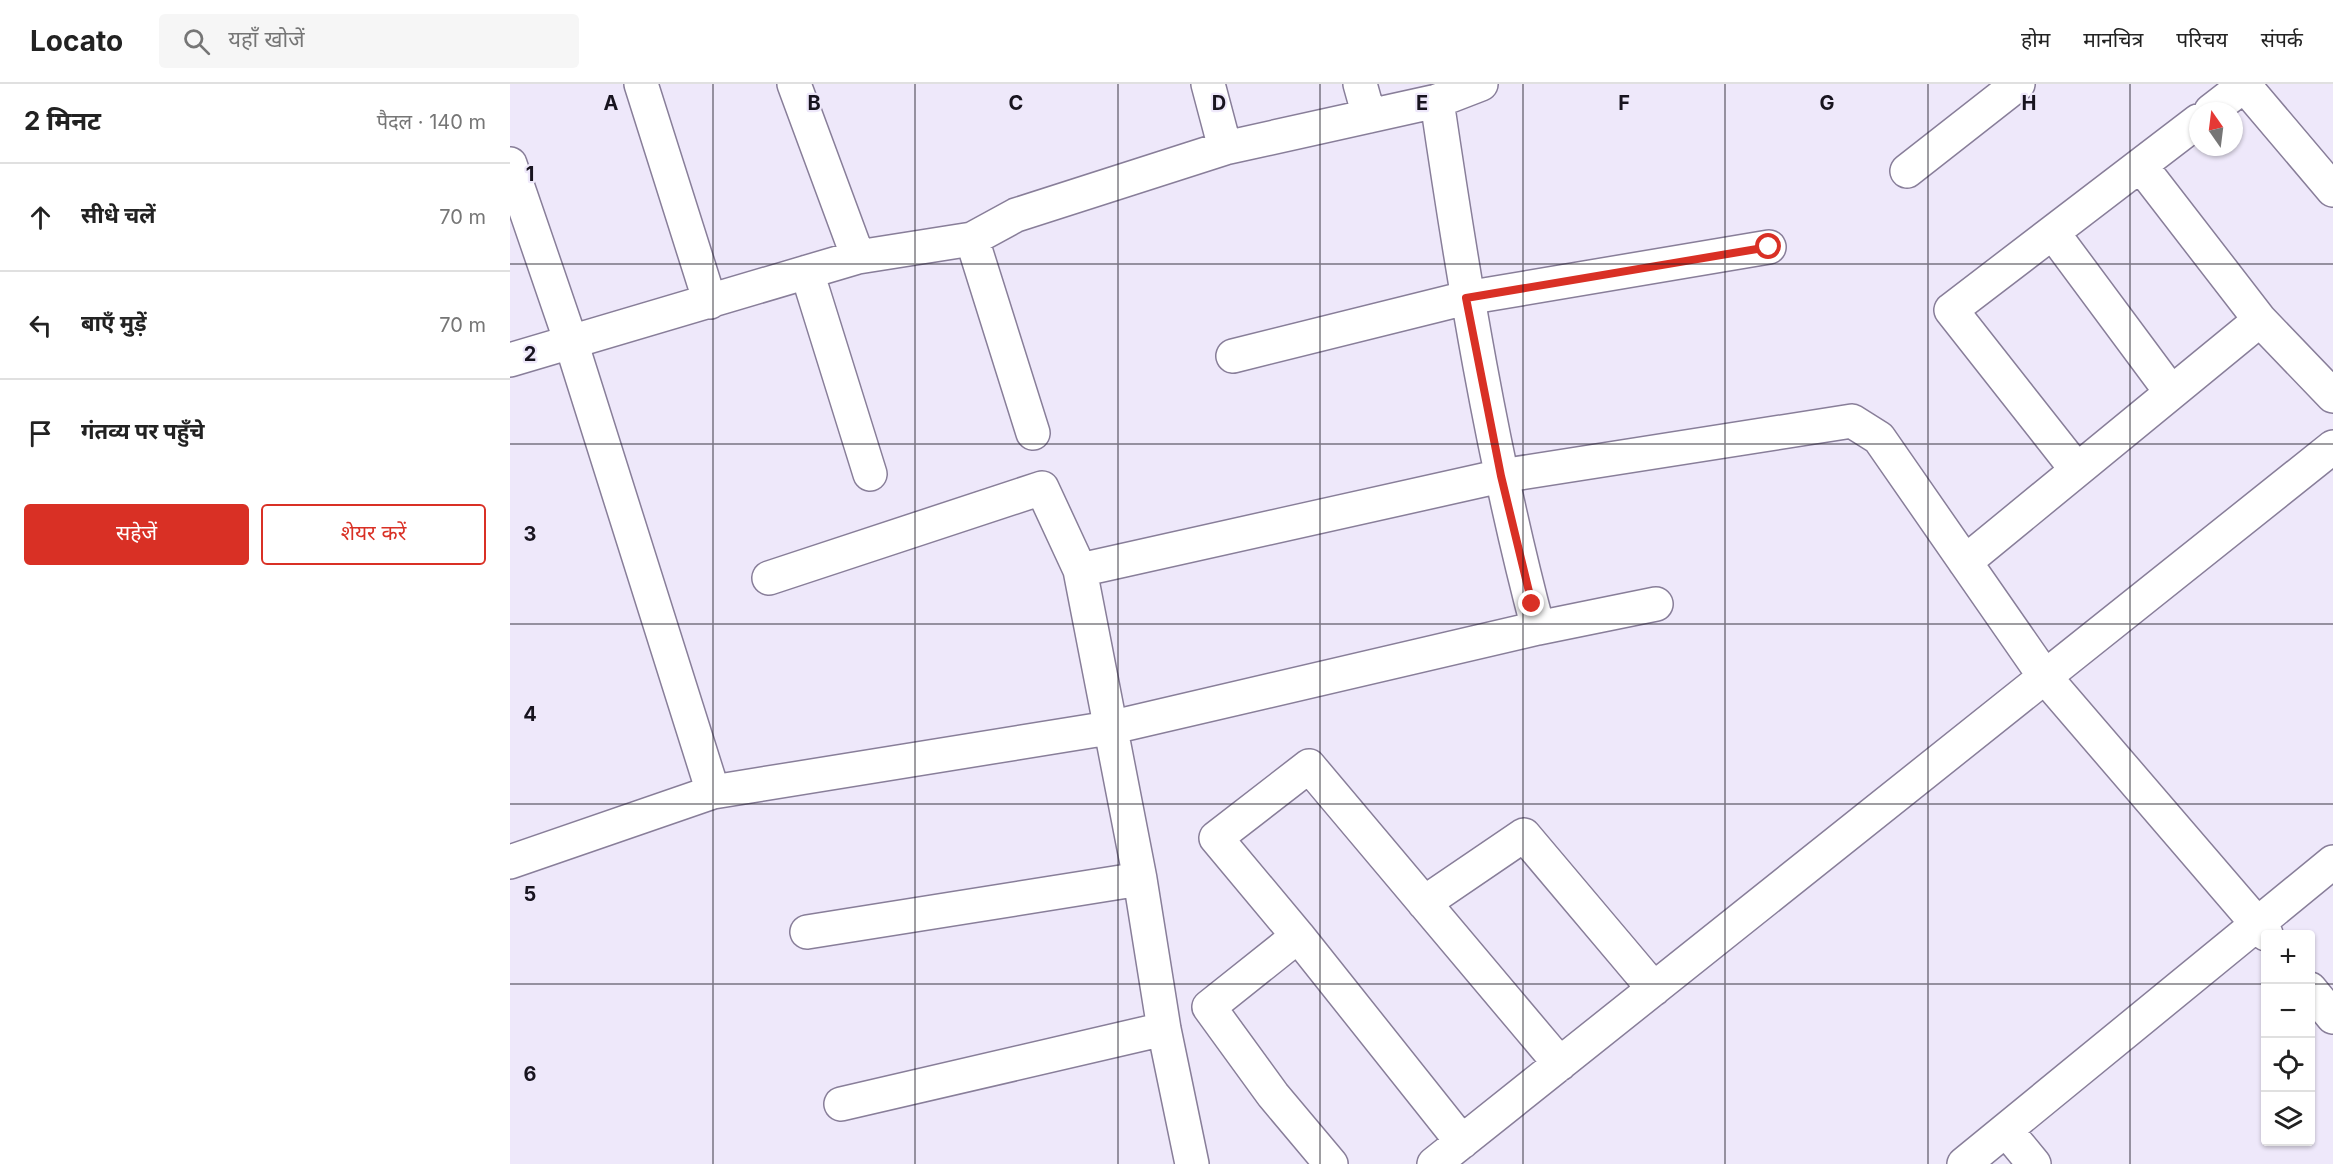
<!DOCTYPE html>
<html lang="hi">
<head>
<meta charset="utf-8">
<style>
  body { margin:0; font-family:Inter,"Noto Sans Devanagari",sans-serif; background:#f6f6f6; color:#222 }
  .controls { position:absolute; right:18px; bottom:18px; display:grid; overflow:hidden; border-radius:6px; box-shadow:0 2px 4px #0004 }
  .controls button { width:54px; height:54px; display:grid; place-items:center; padding:0; border:0; border-bottom:2px solid #e0e0e0; background:#fff; color:#222; font:30px sans-serif }
  .compass { position:absolute; left:1679px; top:18px; width:54px; height:54px; border-radius:50%; background:#fff; box-shadow:0 2px 4px #0004; rotate:346deg }
  .stop { position:absolute; width:18px; height:18px; margin:-14px; border:4px solid #d93025; border-radius:50%; background:#fff }
  .stop.end { background:#d93025; border-color:#fff; box-shadow:0 2px 6px #0008 }
  .list { margin:0; padding:0; list-style:none }
  h2 { display:flex; justify-content:space-between; align-items:center; height:78px; margin:0; padding:0 24px; font-size:26px }
  h2 small { font-size:20px; font-weight:400; color:#767676 }
  .list li { display:grid; grid-template-columns:39px 1fr auto; gap:18px; align-items:center; box-sizing:border-box; height:108px; padding:0 24px; border-top:2px solid #e0e0e0 }
  .list b { display:block; font-size:22px; white-space:nowrap }
  .list em { font-size:20px; font-style:normal; color:#767676 }
  .actions { display:flex; gap:12px; padding:18px 24px }
  .actions a { flex:1; padding:14px 0; border:2px solid #d93025; border-radius:6px; text-align:center; font-size:21px; color:#d93025 }
  .actions .main { background:#d93025; color:#fff }
  .icon { flex:none; width:33px; height:33px; fill:none; stroke:currentColor; stroke-width:2; stroke-linecap:round; stroke-linejoin:round }
  .map { position:relative; flex:none; width:1823px; height:1080px; overflow:hidden }
  header { display:flex; align-items:center; gap:36px; box-sizing:border-box; height:84px; padding:0 30px; background:#fff; border-bottom:2px solid #e0e0e0 }
  header strong { font-size:28px }
  nav { display:flex; gap:33px; margin-inline-start:auto; font-size:21px }
  .search { width:420px; height:54px; background:#f6f6f6; display:flex; align-items:center; gap:15px; box-sizing:border-box; padding:0 21px; border-radius:6px; color:#767676; font-size:22px }
  main { display:flex }
  aside { flex:1; background:#fff }
  .map>svg:first-child { display:block }
  .lines { fill:none; stroke-linecap:round; stroke-linejoin:round }
  .minor-casing { stroke:#887e99; stroke-width:36 }
  .minor { stroke:#fff; stroke-width:33 }
  .route { stroke:#d93025; stroke-width:8 }
  .grid { fill:none; stroke:#18141f; stroke-width:1.5; stroke-opacity:0.55 }
  .grid-label { font-size:20px; text-anchor:middle; font-weight:bold; fill:#18141f; stroke:#eee8fa; stroke-width:4.5; stroke-linejoin:round; paint-order:stroke }
</style>
</head>
<body>
<header>
<strong>Locato</strong>
<div class="search"><svg class="icon" aria-label="search" viewBox="0 0 24 24"><circle cx="10" cy="10" r="6"/><path d="M15 15l6 6"/></svg>यहाँ खोजें</div>
<nav><a>होम</a><a>मानचित्र</a><a>परिचय</a><a>संपर्क</a></nav>
</header>
<main>
<aside>
<h2>2 मिनट<small>पैदल · 140 m</small></h2>
<ul class="list">
<li><svg class="icon" aria-label="ahead" viewBox="0 0 24 24"><path d="M12 20V5M6 11l6-6 6 6"/></svg><div><b>सीधे चलें</b></div><em>70 m</em></li>
<li><svg class="icon" aria-label="left" viewBox="0 0 24 24"><path d="M17 20v-9H6M10 6l-5 5 5 5"/></svg><div><b>बाएँ मुड़ें</b></div><em>70 m</em></li>
<li><svg class="icon" aria-label="arrive" viewBox="0 0 24 24"><path d="M6 21V4h12l-3 4 3 4H6"/></svg><div><b>गंतव्य पर पहुँचे</b></div></li>
</ul>
<div class="actions"><a class="main">सहेजें</a><a>शेयर करें</a></div>
</aside>
<div class="map">
<svg width="1823" height="1080" viewBox="0 0 1823 1080">
  <rect width="100%" height="100%" fill="#eee8fa"/>
  <g class="lines">
    <g class="minor-casing">
      <path id="minor" d="M131 0 200 218
        M284 0 348 173
        M698 0 715 64
        M850 0 859 32
        M1734 1 1823 106
        M1701 27 1736 0
        M0 80 61 258 203 708
        M1631 82 1750 236
        M1397 87 1508 0
        M1543 149 1661 308
        M462 155 523 349
        M297 188 360 390
        M723 272 956 214 1259 163
        M0 276 348 173 462 155 506 131 715 64 927 17 971 0
        M1567 386 1441 226 1688 37
        M1455 478 1750 236 1823 312
        M570 486 991 392 1342 337 1369 354 1535 593 1756 850
        M259 494 532 404 570 486 630 795 654 945 682 1080
        M1028 544 1146 520
        M0 778 203 708 599 644 1028 544C982 371 953 194 927 17
        M914 819 1014 751 1144 905
        M297 848 630 795
        M788 852 952 1058
        M1800 905 1823 933
        M331 1020 654 945
        M1496 1046 1524 1080
        M821 1080 763 1011 699 923 788 852 706 754 799 682 1050 980
        M924 1080 1823 363
        M1454 1080 1823 778"/>
    </g>
    <use href="#minor" class="minor"/>
  </g>
  <g class="lines">
    <path class="route" d="M1022 520 991 392 956 214 1259 163"/>
  </g>
  <path class="grid" d="M203 0V1080M405 0V1080M608 0V1080M810 0V1080M1013 0V1080M1215 0V1080M1418 0V1080M1620 0V1080M0 180H1823M0 360H1823M0 540H1823M0 720H1823M0 900H1756M1800 900H1823"/>
  <g class="grid-label">
    <text x="101" y="26">A</text>
    <text x="304" y="26">B</text>
    <text x="506" y="26">C</text>
    <text x="709" y="26">D</text>
    <text x="912" y="26">E</text>
    <text x="1114" y="26">F</text>
    <text x="1317" y="26">G</text>
    <text x="1519" y="26">H</text>
    <text x="20" y="97">1</text>
    <text x="20" y="277">2</text>
    <text x="20" y="457">3</text>
    <text x="20" y="637">4</text>
    <text x="20" y="817">5</text>
    <text x="20" y="997">6</text>
  </g>
</svg>
<div class="controls">
<button>+</button>
<button>−</button>
<button><svg class="icon" aria-label="locate" viewBox="0 0 24 24"><circle cx="12" cy="12" r="6"/><path d="M12 2v4M12 18v4M2 12h4M18 12h4"/></svg></button>
<button><svg class="icon" aria-label="layers" viewBox="0 0 24 24"><path d="M12 4l9 5-9 5-9-5zM3 14l9 5 9-5"/></svg></button>
</div>
<svg class="compass" viewBox="-18 -18 36 36"><path d="M0-13l5 13h-10z" fill="#e53935"/><path d="M0 13l5-13h-10z" fill="#767676"/></svg>
<div class="stop" style="left:1259px;top:163px"></div>
<div class="stop end" style="left:1022px;top:520px"></div>
</div>
</main>
</body>
</html>
